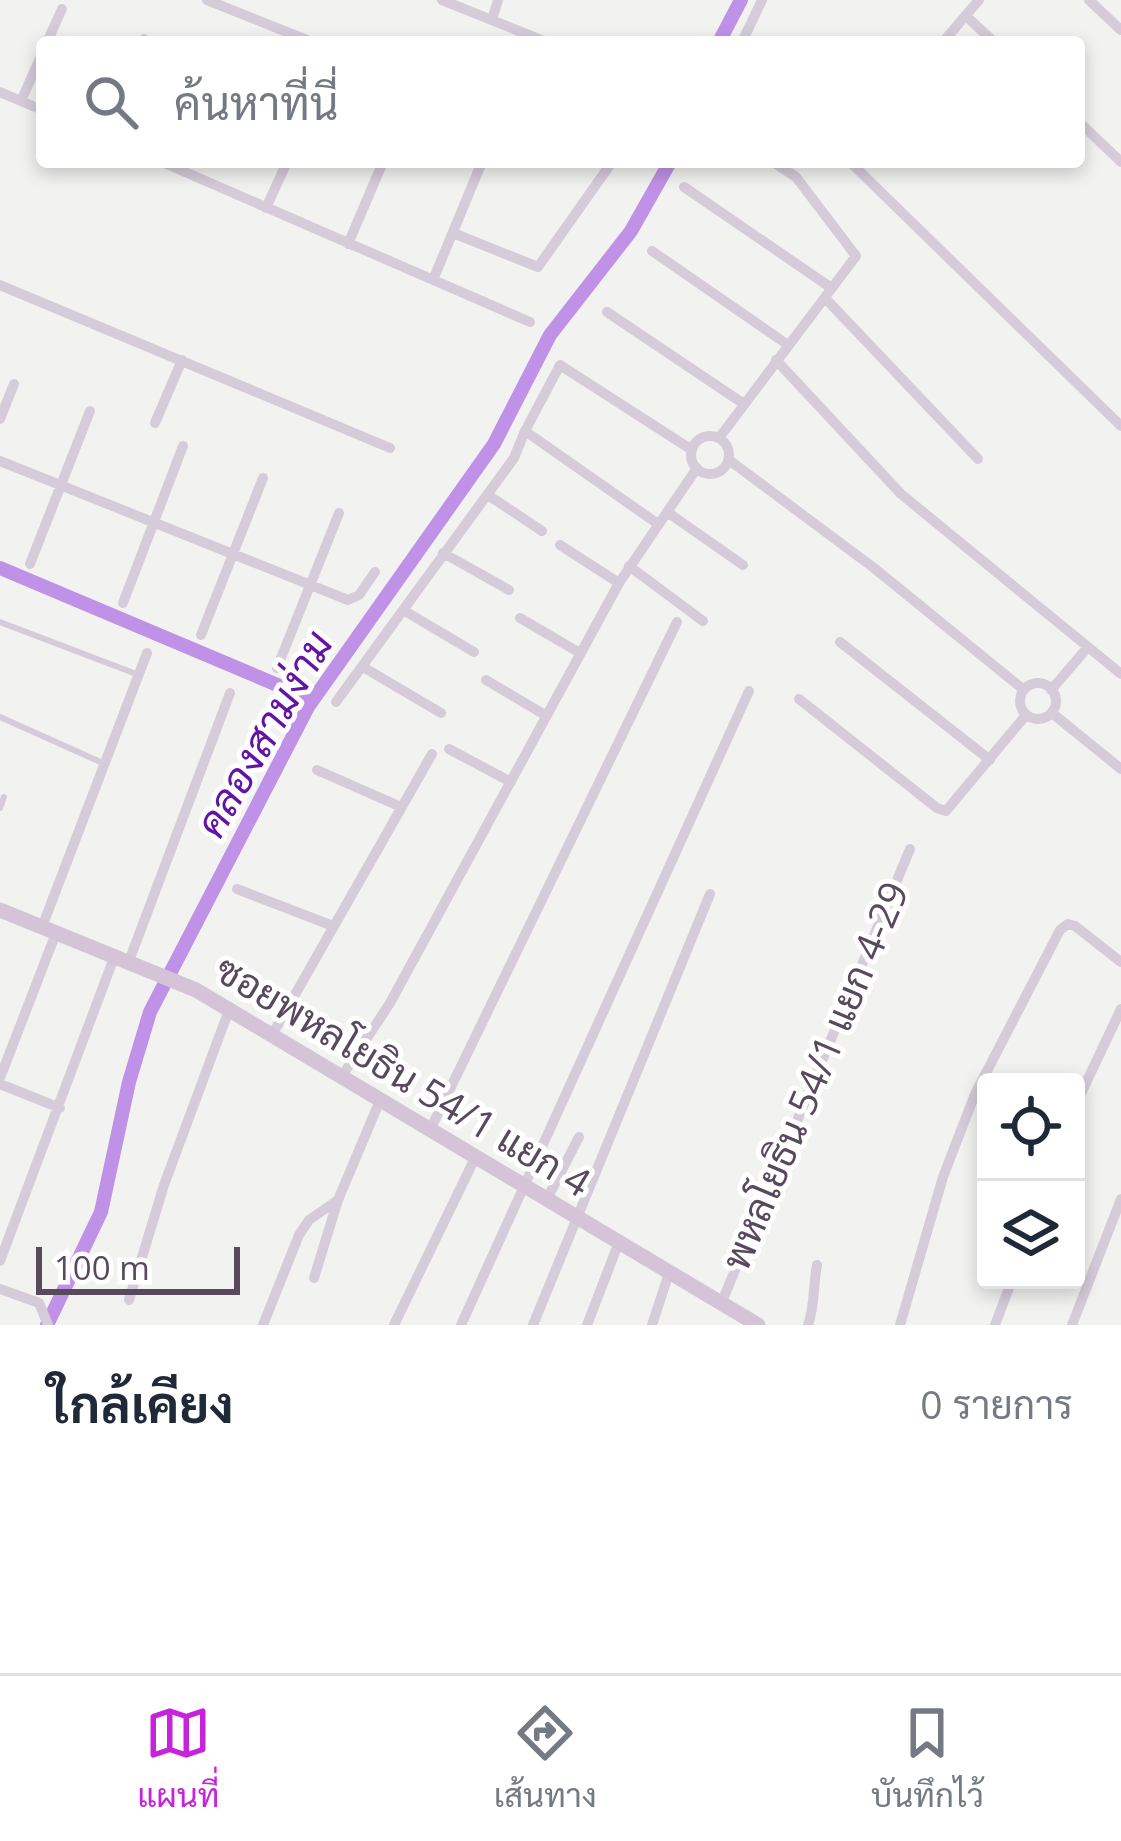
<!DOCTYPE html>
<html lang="th">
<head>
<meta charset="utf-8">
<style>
  body { margin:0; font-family:"Open Sans",Sarabun,sans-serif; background:#f2f2f3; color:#1f2937 }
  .controls { position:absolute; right:36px; bottom:36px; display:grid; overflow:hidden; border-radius:12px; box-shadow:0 6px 18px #0003 }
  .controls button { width:108px; height:108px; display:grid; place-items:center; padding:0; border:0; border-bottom:3px solid #e0e1e3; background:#fff; color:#1f2937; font:60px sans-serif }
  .scale { position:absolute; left:36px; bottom:30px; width:204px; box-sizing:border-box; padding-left:12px; border:6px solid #59495d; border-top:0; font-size:33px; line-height:42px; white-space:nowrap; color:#59495d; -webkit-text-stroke:9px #fff; paint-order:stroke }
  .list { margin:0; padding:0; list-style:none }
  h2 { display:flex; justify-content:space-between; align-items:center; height:156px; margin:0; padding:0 48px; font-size:51px }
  h2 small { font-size:39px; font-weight:400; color:#747a83 }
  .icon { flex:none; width:66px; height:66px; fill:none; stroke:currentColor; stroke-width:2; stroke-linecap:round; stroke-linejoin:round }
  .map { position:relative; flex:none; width:1121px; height:1325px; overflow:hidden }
  .search { position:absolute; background:#fff; box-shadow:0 6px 18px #0003; left:36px; right:36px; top:36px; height:132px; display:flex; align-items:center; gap:30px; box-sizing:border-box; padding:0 42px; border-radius:12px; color:#747a83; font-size:45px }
  .sheet { height:348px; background:#fff }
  nav { display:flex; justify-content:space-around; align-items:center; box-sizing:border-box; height:168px; border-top:3px solid #e0e1e3; background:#fff; font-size:33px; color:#747a83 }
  nav a { display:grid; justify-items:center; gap:6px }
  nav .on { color:#c624da }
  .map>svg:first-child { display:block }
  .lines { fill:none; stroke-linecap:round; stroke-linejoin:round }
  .canal { stroke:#c092e7; stroke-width:14 }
  .lane { stroke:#d6cbd9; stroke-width:6 }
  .street { stroke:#d6cbd9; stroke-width:10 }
  .secondary { stroke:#d5c4d8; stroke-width:15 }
  .labels { text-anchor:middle; stroke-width:10; stroke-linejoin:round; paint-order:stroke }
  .street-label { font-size:39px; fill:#59495d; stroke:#fff }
  .water-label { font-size:42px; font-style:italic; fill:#6215a5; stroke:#fff }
</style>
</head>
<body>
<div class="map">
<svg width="1121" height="1325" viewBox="0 0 1121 1325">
  <rect width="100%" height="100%" fill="#f2f3f1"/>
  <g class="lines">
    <path class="canal" d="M719 42 741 0
      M0 568 313 700
      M47 1325 101 1212 129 1082 150 1012 308 707 494 444 550 335 631 231 670 162"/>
    <path class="lane" d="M0 622 139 675
      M0 717 105 764
      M0 808 4 797"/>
    <path class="street" d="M207 0 312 42
      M442 0 546 42
      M1089 0 1121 30
      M966 16 994 42
      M492 20 498 0
      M47 42 62 9
      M143 42 144 39
      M742 42 762 0
      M943 42 979 0
      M0 92 42 110
      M21 101 42 54
      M1079 122 1121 162
      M162 162 530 322
      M850 162 1121 426
      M684 187 830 287
      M266 208 287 162
      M453 233 538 267 612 162
      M348 244 383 162
      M652 251 788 345
      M433 280 482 162
      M0 285 390 448
      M825 298 978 459
      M607 312 744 404
      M776 360 901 494 1121 674
      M0 419 14 384
      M155 423 182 360
      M525 431 560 365 692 450
      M691 455a19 19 0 1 1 38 0a19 19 0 1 1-38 0Z
      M719 438 856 256 796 177 773 162
      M729 460 874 568 1024 690
      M0 461 348 600 359 595 375 572
      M488 495 542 531
      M667 512 743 565
      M560 545 619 583
      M443 553 509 590
      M30 564 90 411
      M629 566 703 621
      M123 603 183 446
      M403 610 474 652
      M520 618 580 653
      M201 635 263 478
      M840 642 990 760
      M363 667 441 713
      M277 668 339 513
      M486 680 545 715
      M1020 701a18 18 0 1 1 36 0a18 18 0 1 1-36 0Z
      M1051 690 1088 647
      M799 699 937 808 946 811 1026 715
      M336 702 514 458 525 431 658 524
      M1052 713 1121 769
      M449 749 511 782
      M317 770 401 807
      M237 889 333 926
      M42 927 147 653
      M129 961 230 693
      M272 1035 432 754
      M342 1076 390 1003 619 583 697 468
      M0 1078 56 933
      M0 1084 60 1108
      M1076 1104 1121 1009
      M431 1128 677 622
      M547 1199 579 1137
      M0 1261 115 955
      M314 1278 338 1200 381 1098
      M0 1289 39 1303 48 1325
      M129 1300 164 1185 229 1010
      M721 1304 910 849
      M263 1325 299 1235 309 1220 338 1200
      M394 1325 476 1156
      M461 1325 749 691
      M533 1325 710 894
      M587 1325 619 1242
      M652 1325 669 1273
      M808 1325C815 1306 813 1285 817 1265
      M900 1325 943 1177 975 1094 1060 930 1068 924 1075 926 1121 962
      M995 1325 1012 1280
      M1072 1325 1121 1199"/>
    <path class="secondary" d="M0 910 196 990 758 1325"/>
  </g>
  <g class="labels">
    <g class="street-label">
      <text transform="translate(403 1076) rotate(31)" y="14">ซอยพหลโยธิน 54/1 แยก 4</text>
      <text transform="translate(815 1076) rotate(-67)" y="14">พหลโยธิน 54/1 แยก 4-29</text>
    </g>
    <g class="water-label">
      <text transform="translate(264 734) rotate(-60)" y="15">คลองสามง่าม</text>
    </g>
  </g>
</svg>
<div class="controls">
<button><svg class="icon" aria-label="locate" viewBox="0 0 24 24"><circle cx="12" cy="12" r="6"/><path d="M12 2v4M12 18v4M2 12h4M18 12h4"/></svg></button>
<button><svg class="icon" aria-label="layers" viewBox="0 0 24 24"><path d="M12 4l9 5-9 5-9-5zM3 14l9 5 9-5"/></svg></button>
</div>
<div class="scale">100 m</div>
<div class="search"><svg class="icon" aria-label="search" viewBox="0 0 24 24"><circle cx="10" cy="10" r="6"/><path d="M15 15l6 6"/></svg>ค้นหาที่นี่</div>
</div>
<section class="sheet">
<h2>ใกล้เคียง<small>0 รายการ</small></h2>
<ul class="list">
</ul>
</section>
<nav>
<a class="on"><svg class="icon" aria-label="map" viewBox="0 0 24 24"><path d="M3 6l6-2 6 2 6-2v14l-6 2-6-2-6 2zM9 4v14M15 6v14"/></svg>แผนที่</a>
<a><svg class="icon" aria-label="directions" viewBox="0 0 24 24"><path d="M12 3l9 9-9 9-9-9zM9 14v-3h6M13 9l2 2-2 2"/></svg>เส้นทาง</a>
<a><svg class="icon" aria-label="saved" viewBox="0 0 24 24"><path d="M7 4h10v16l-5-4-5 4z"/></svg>บันทึกไว้</a>
</nav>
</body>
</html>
